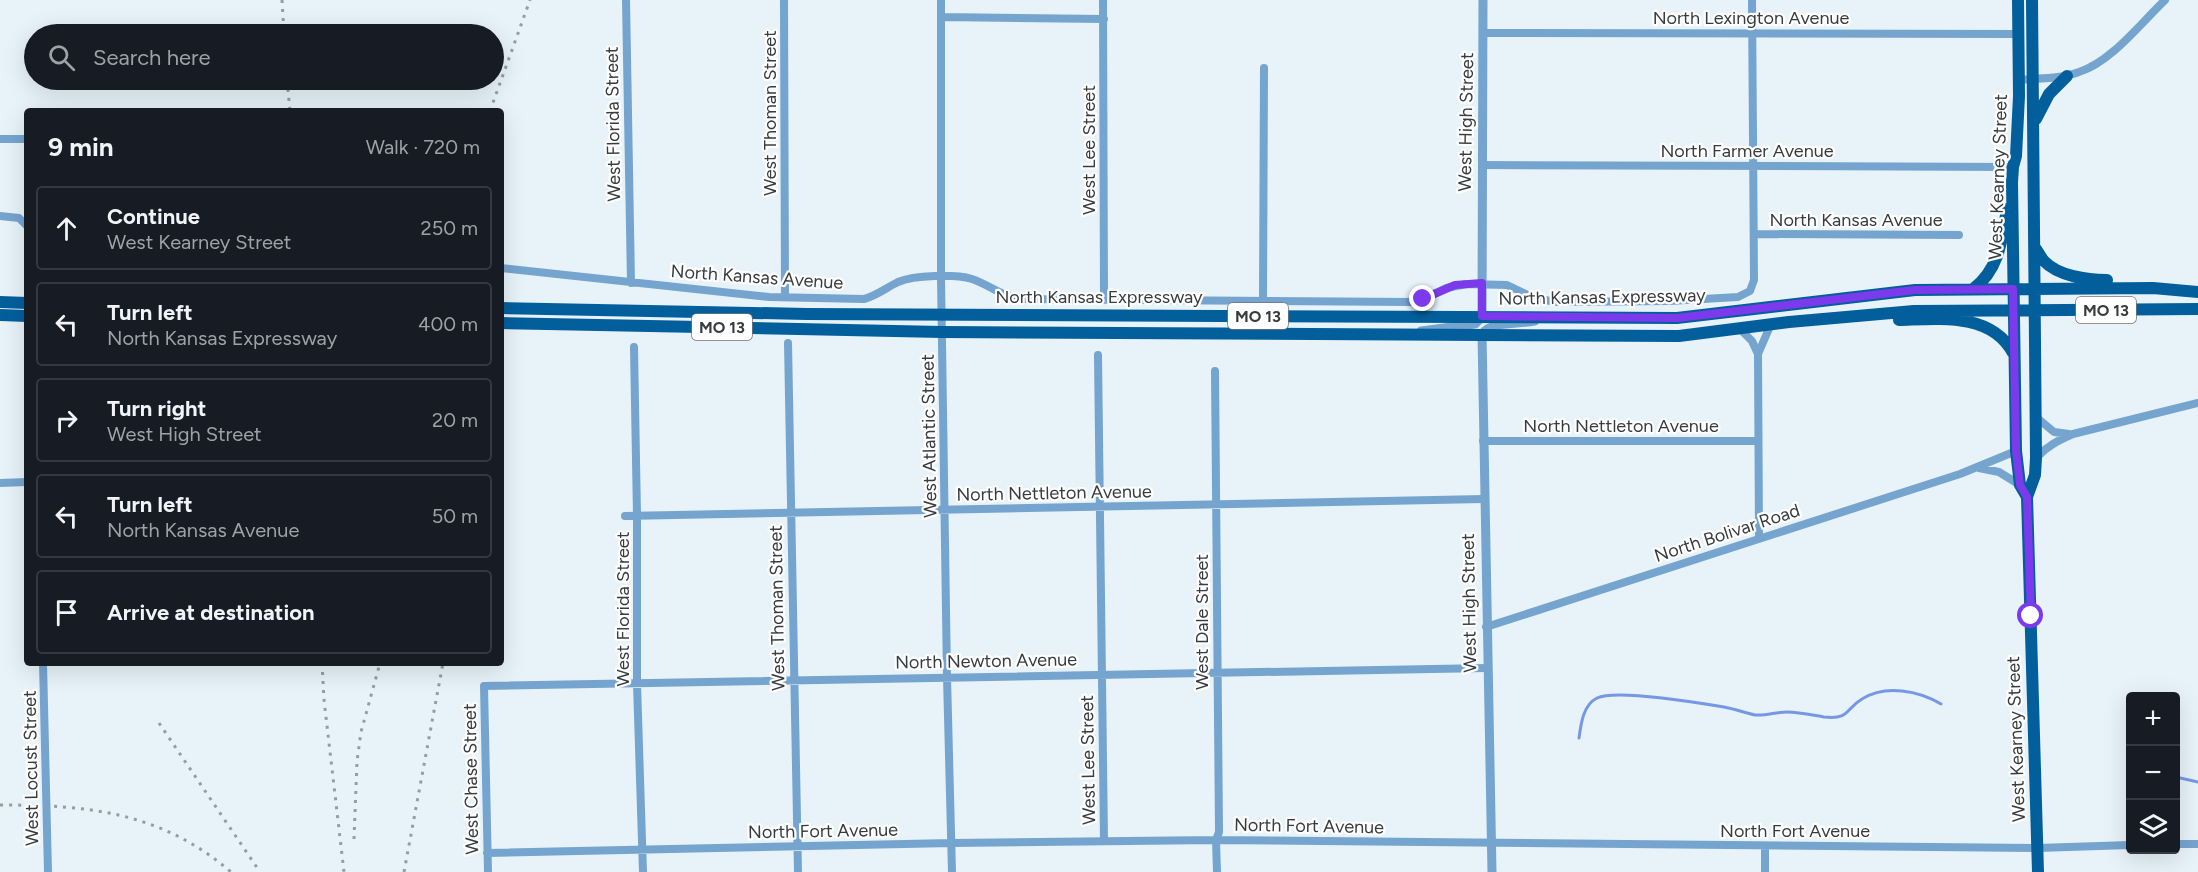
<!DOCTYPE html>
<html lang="en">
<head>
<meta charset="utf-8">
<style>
  body { margin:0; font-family:Figtree,sans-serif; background:#20242c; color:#f1f3f6 }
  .controls { position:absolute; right:18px; bottom:18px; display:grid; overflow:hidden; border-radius:6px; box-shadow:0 6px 24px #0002 }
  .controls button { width:54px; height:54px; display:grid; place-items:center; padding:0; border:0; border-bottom:2px solid #363941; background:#171b24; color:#f1f3f6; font:30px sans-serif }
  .stop { position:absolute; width:18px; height:18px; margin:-14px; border:4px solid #7c3aed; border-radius:50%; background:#fff }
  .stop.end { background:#7c3aed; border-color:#fff; box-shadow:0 2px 6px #0008 }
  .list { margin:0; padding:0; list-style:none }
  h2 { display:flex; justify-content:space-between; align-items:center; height:78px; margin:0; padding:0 24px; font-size:26px }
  h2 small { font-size:20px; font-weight:400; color:#9ea1a6 }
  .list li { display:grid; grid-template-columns:39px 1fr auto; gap:18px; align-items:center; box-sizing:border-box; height:84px; margin:0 12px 12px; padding:0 12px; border:2px solid #363941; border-radius:6px }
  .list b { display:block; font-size:22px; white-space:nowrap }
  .list p { margin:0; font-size:20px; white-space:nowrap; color:#9ea1a6 }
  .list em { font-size:20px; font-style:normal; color:#9ea1a6 }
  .icon { flex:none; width:33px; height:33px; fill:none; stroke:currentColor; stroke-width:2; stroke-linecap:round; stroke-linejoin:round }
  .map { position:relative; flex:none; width:2198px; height:872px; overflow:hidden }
  .search { position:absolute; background:#171b24; box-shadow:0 6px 24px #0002; left:24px; top:24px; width:480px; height:66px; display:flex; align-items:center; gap:15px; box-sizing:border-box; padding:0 21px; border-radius:33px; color:#9ea1a6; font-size:22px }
  .panel { position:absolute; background:#171b24; box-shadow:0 6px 24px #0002; left:24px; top:108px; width:480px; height:558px; border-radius:6px }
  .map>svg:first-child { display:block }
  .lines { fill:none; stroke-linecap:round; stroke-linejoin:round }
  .stream { stroke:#7698e4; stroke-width:3 }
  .minor { stroke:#75a4cf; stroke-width:8 }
  .tertiary { stroke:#75a4cf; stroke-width:9 }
  .primary { stroke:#035f9c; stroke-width:12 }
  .rail { stroke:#959da1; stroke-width:3; stroke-dasharray:3 6; stroke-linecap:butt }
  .route { stroke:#7c3aed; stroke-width:8 }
  .labels { text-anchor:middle; stroke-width:4.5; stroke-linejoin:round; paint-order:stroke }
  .shield { fill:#fefefe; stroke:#737678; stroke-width:1.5 }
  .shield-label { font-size:16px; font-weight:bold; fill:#373c3e }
  .street-label { font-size:18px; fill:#373c3e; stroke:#fefefe }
</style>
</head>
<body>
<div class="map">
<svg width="2198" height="872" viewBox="0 0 2198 872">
  <rect width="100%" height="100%" fill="#e7f3f9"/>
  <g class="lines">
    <path class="stream" d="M1579 738C1581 724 1583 705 1597 698 1616 689 1700 703 1724 707 1735 709 1745 713 1755 715 1766 716 1776 712 1787 712 1799 712 1812 715 1824 717 1850 720 1845 709 1862 699 1886 684 1919 691 1941 704
      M2176 777 2198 782"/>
    <path class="minor" d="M626 0 631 283
      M784 0 785 297
      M941 0V277L947 677 952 872
      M1103 0 1104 300
      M941 17 1104 19
      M1483 33 2018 34
      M2019 80C2039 78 2060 79 2079 72 2111 62 2141 23 2165 0
      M0 139H27
      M1482 165 2013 167
      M0 216 19 218 27 226
      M1754 234 1959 235
      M501 268 769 297 864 299C876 296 886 288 898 282 914 275 955 274 972 279 990 285 1002 297 1020 299L1411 302 1423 299 1446 288 1467 284 1507 285 1534 298 1556 302 1669 301 1738 297 1750 291 1754 280 1752 0
      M1263 300 1264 68
      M1739 328 1752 341 1758 354
      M788 343 798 872
      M634 347 637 516V684L643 872
      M1098 355 1104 841
      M1215 371 1219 832 1216 840 1217 872
      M2036 417 2054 432 2069 434
      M1483 441H1758
      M2036 458C2047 446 2059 440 2073 434L2198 403
      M1979 468 1999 472 2020 485
      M0 483 27 482
      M625 516 1484 499
      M1759 538 1758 354 1771 324
      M1486 627 1960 474 2016 451
      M43 663 48 872
      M2176 844H2198
      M1765 846V872
      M487 853 952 843 1216 840 2038 848 2130 845
      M488 872 484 686 1487 668"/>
    <path class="tertiary" d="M1421 331 1475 324 1482 317 1483 0
      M1492 872 1482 334C1493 320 1519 325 1535 321"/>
    <path class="primary" d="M2018 0 2019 96 2016 156 2013 167 2012 182 2016 451 2020 485 2027 497
      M2032 0 2036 458 2035 475 2027 497 2038 872
      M2036 119 2049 94 2067 76
      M2036 249C2038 252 2041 258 2044 261 2058 276 2087 280 2107 280
      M1973 289C1999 270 2002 240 2007 209
      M0 302 27 303
      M501 308 807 314 1677 318 1915 290 2153 288 2198 292
      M0 315 27 316
      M1899 320C1938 319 1991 312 2013 353
      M501 323 942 332 1679 336 1789 322 1914 311 2198 309"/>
    <path class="rail" d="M282 0 284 34
      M287 80 290 111
      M490 111 530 0
      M322 663 324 700 344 872
      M159 723 260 872
      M0 805C89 805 161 812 231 872
      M354 839 357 761 361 732 380 663
      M404 872 443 663"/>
  </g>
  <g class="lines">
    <path class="route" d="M1423 299 1455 285 1482 283V316L1677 318 1915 290 2013 289 2016 451 2020 485 2027 497 2031 616"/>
  </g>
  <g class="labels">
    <g class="shield">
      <rect x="2076" y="297" width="60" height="26" rx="4.5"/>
      <rect x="1228" y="303" width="60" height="26" rx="4.5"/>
      <rect x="692" y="314" width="60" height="26" rx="4.5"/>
    </g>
    <g class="shield-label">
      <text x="2106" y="316">MO 13</text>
      <text x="1258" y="322">MO 13</text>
      <text x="722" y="333">MO 13</text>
    </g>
    <g class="street-label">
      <text x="1751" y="24">North Lexington Avenue</text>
      <text transform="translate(770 113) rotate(-90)" y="6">West Thoman Street</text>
      <text transform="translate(1466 122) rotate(-89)" y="6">West High Street</text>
      <text transform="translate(613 124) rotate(-91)" y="6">West Florida Street</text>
      <text transform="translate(1089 150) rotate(-90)" y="6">West Lee Street</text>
      <text x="1747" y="157">North Farmer Avenue</text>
      <text transform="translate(1998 177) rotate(-88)" y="6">West Kearney Street</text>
      <text x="1856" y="226">North Kansas Avenue</text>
      <text transform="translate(757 277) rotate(4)" y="6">North Kansas Avenue</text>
      <text x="1099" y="303">North Kansas Expressway</text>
      <text transform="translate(1602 297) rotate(-1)" y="6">North Kansas Expressway</text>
      <text x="1621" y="432">North Nettleton Avenue</text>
      <text transform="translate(929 436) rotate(-91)" y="6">West Atlantic Street</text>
      <text transform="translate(1054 493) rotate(-1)" y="6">North Nettleton Avenue</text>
      <text transform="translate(1727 533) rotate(-18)" y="6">North Bolivar Road</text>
      <text transform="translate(1469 603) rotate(-91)" y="6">West High Street</text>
      <text transform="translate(777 608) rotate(-91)" y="6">West Thoman Street</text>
      <text transform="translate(623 609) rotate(-90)" y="6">West Florida Street</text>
      <text transform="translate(1202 622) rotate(-90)" y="6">West Dale Street</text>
      <text transform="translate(986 661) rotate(-1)" y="6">North Newton Avenue</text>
      <text transform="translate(2016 739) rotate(-92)" y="6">West Kearney Street</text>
      <text transform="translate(1088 760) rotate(-91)" y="6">West Lee Street</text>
      <text transform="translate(31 768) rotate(-91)" y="6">West Locust Street</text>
      <text transform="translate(471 779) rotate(-91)" y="6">West Chase Street</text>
      <text transform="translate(1309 826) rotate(1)" y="6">North Fort Avenue</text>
      <text transform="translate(823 831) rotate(-1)" y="6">North Fort Avenue</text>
      <text x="1795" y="837">North Fort Avenue</text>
    </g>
  </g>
</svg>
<div class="controls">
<button>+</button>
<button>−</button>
<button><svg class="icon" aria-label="layers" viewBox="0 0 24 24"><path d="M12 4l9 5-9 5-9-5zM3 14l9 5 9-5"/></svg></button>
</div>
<div class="stop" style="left:2031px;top:616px"></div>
<div class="stop end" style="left:1423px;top:299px"></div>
<div class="search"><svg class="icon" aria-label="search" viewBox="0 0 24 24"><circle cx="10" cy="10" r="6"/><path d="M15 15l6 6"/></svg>Search here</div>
<section class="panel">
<h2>9 min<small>Walk · 720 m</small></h2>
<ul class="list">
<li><svg class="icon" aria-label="ahead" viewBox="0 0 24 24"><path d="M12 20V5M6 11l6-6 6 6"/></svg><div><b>Continue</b><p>West Kearney Street</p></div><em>250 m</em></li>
<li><svg class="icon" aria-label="left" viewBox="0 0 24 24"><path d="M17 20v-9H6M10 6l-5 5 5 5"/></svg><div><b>Turn left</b><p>North Kansas Expressway</p></div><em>400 m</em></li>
<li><svg class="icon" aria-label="right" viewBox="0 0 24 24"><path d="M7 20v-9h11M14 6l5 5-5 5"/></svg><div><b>Turn right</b><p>West High Street</p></div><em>20 m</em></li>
<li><svg class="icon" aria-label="left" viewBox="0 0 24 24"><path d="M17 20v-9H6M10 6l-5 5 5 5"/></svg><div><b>Turn left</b><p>North Kansas Avenue</p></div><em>50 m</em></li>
<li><svg class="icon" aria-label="arrive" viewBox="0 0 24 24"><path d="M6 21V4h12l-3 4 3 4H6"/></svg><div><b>Arrive at destination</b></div></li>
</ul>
</section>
</div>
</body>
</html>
